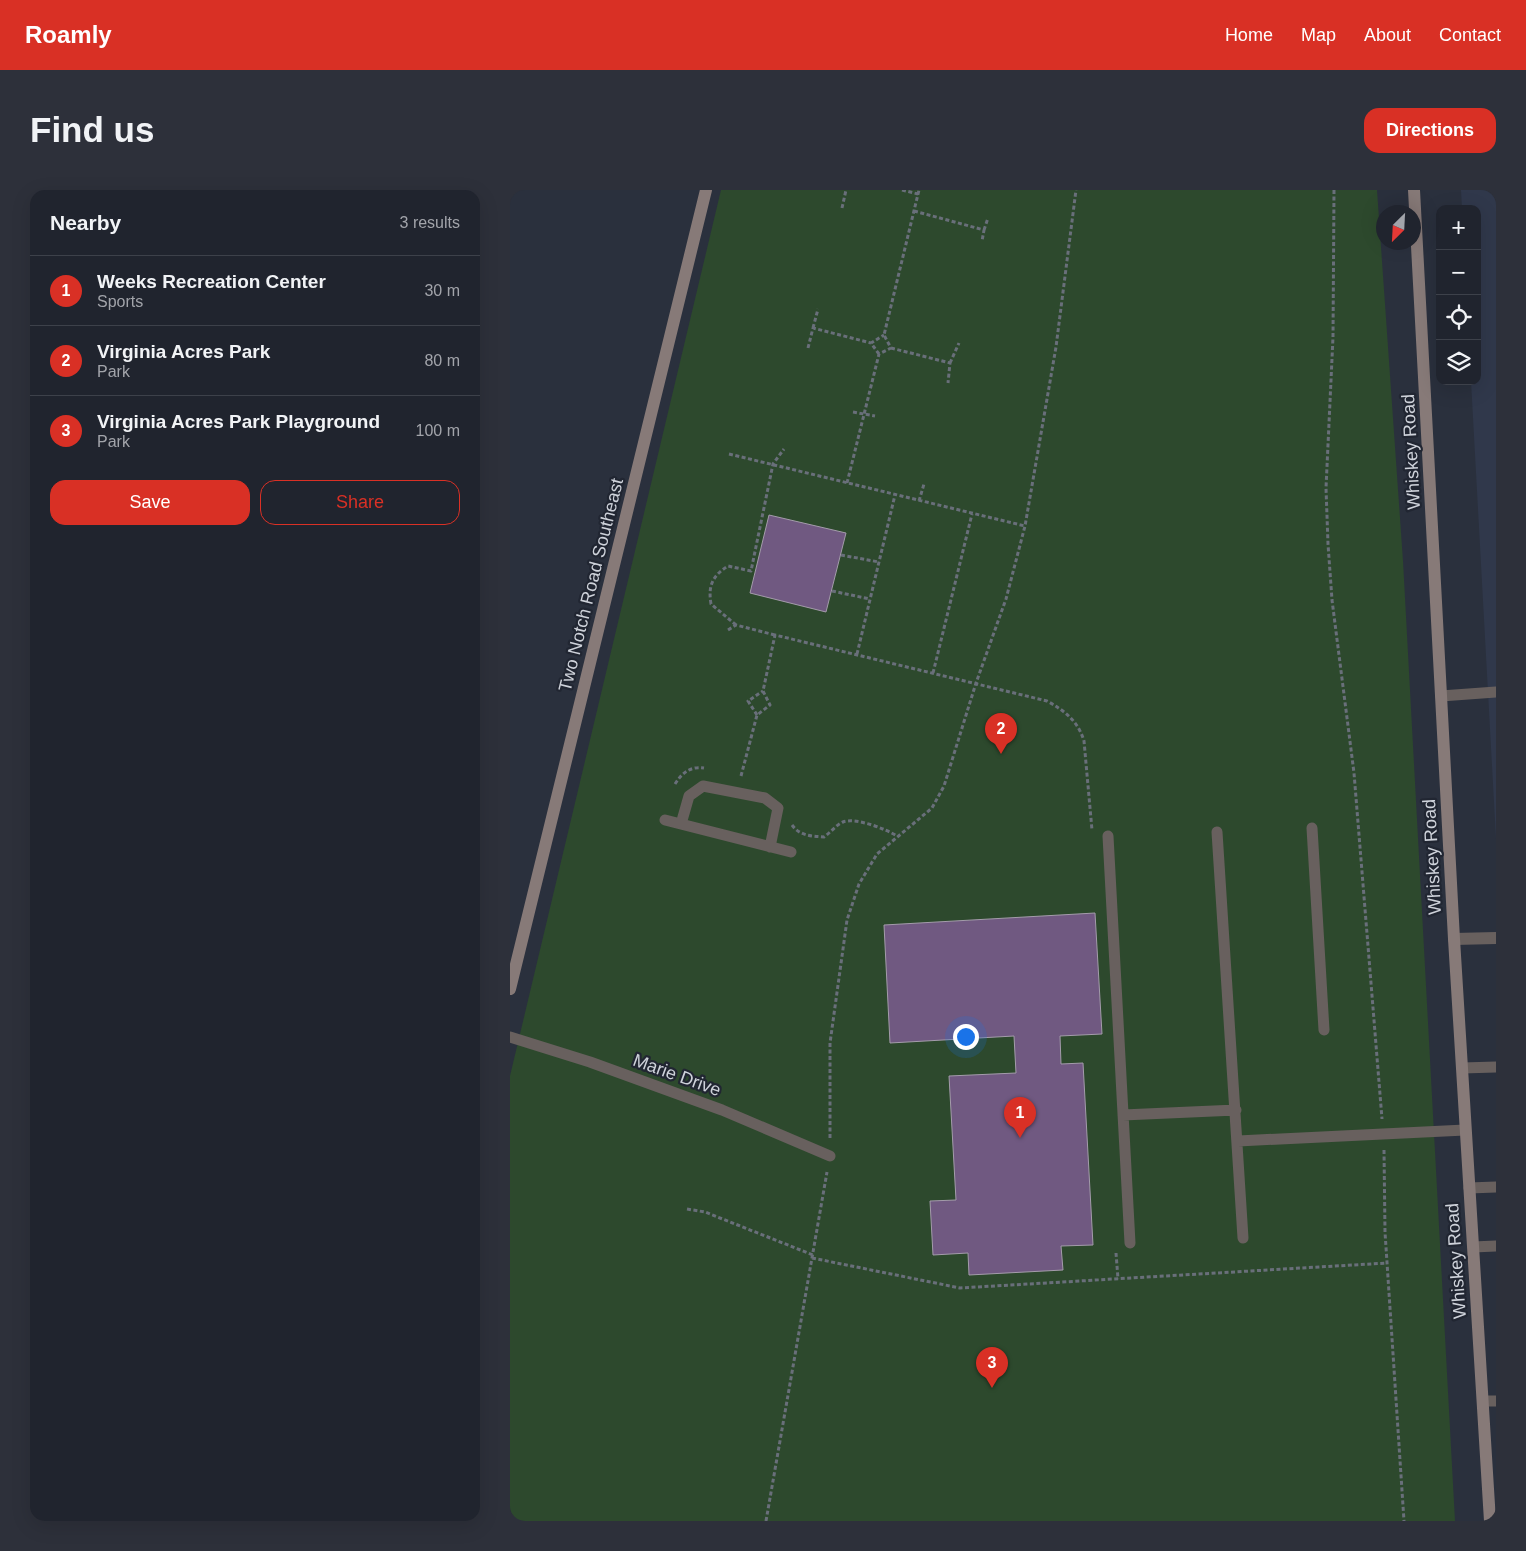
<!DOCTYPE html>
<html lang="en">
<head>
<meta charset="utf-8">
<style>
  body { margin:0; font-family:Arial,sans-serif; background:#2d303a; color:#f1f3f6 }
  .controls { position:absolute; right:15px; top:15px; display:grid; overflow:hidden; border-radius:10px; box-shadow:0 5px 20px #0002 }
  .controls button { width:45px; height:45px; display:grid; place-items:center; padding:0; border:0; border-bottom:1px solid #3d414a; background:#20242e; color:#f1f3f6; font:25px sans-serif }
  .compass { position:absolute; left:866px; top:15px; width:45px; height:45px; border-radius:50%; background:#20242e; box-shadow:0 5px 20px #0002; rotate:204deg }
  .you { position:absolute; left:455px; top:846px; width:18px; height:18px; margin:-12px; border:4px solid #fff; border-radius:50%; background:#1a73e8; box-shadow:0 0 0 8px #1a73e833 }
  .badge { display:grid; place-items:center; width:32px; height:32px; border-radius:50%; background:#d93025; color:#fff; font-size:16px; font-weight:700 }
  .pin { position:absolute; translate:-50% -41px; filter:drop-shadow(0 1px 2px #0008) }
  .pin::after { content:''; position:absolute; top:26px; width:18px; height:15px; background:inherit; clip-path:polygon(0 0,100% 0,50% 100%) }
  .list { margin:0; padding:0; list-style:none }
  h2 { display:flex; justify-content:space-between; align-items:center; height:65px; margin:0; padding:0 20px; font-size:21px }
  h2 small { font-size:16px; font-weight:400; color:#a2a4aa }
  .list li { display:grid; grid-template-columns:32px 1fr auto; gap:15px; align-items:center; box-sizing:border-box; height:70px; padding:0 20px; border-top:1px solid #3d414a }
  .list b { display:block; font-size:19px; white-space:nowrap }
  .list p { margin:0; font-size:16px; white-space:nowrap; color:#a2a4aa }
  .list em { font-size:16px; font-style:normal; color:#a2a4aa }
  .actions { display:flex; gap:10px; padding:15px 20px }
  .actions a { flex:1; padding:11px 0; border:1px solid #d93025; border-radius:15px; text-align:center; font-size:18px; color:#d93025 }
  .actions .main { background:#d93025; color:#fff }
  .icon { flex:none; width:28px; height:28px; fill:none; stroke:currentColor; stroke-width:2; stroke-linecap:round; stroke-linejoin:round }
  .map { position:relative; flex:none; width:986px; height:1331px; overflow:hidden; border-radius:15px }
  header { display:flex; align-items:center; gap:30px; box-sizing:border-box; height:70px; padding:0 25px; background:#d93025; color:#fff }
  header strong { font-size:24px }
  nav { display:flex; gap:28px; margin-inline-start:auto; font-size:18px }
  .intro { display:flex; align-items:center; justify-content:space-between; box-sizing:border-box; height:120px; padding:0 30px }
  h1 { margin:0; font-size:35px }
  .button { padding:12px 22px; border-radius:15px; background:#d93025; color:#fff; font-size:18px; font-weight:700 }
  main { display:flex; gap:30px; padding:0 30px }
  aside { flex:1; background:#20242e; border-radius:15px; box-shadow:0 5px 20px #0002 }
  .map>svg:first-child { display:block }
  .built { fill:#30384b }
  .green { fill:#2d492d }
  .building { fill:#705981; stroke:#a49cab }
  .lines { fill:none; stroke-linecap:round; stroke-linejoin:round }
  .path { stroke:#696f7a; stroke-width:3; stroke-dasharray:4 2.5; stroke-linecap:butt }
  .lane { stroke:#68605e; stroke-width:11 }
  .street { stroke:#68605e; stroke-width:12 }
  .secondary { stroke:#877a78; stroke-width:12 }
  .labels { text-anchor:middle; stroke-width:4.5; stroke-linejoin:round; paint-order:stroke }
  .street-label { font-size:18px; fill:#ced2da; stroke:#212632 }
</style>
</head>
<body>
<header>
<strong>Roamly</strong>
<nav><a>Home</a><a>Map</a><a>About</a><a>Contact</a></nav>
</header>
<div class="intro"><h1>Find us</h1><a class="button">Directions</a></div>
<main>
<aside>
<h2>Nearby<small>3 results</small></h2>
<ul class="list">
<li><span class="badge">1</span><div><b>Weeks Recreation Center</b><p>Sports</p></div><em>30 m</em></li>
<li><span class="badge">2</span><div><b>Virginia Acres Park</b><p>Park</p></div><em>80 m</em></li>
<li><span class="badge">3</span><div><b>Virginia Acres Park Playground</b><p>Park</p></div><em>100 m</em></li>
</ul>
<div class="actions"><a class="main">Save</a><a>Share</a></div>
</aside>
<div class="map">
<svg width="986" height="1331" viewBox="0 0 986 1331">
  <rect width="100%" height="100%" fill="#2a303d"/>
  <path class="built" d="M951 0H986V649L961 191H967V19H952Z"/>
  <path class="green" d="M211 0H867L893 371 945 1331H0V886Z"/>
  <path class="building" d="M259 325 336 343 316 422 240 403Z
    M585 723 592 844 550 846 551 874 573 873 583 1055 551 1056 553 1080 459 1085 458 1063 423 1065 420 1011 446 1010 439 886 506 883 504 846 380 853 374 735Z"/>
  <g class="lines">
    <path class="path" d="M392 0 408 4
      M824 0 823 147 816 298 818 354 822 410 844 583 872 929
      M332 18 336 0
      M404 21 474 40 472 51
      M474 40 478 28
      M303 138 308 119
      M298 158 303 138 361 153
      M381 158 440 173 438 193
      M369 164 361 153 374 145
      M440 173 449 153
      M343 222 365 226
      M219 264 515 336
      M337 293 369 164 381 158 374 145 409 0
      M409 311 414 294
      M331 365 369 372
      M322 401 360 409
      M226 435 201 414C198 396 202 386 218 376L241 381 263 274 274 259
      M218 440 226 435 265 445
      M347 464 385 305
      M423 483 462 324
      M247 525 238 511 253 501
      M231 586 247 525 260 515 253 501 265 445 537 511C555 521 568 531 574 551L582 640
      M165 594C172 583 180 576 194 578
      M282 635C290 646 301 646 314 647 320 643 326 635 333 632 345 627 376 639 387 646
      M320 948V853L337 730 349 694 367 664 422 618 434 596 466 493 496 409 515 336 546 157 566 0
      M874 960 875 1042 894 1331
      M177 1019 195 1022 303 1065
      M606 1063 608 1089
      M302 1068 450 1098 877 1073
      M256 1331 317 982"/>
    <path class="lane" d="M931 506 986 502
      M155 630 281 662
      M171 634 179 606 193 596 255 608 268 618 260 657
      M802 638 814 840
      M707 642 733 1048
      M598 646 620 1053
      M0 847 80 872 212 920 320 966
      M952 878 986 877
      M613 925 726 920
      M728 951 955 940
      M959 998 986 997
      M963 1057 986 1056
      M973 1211H986"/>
    <path class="street" d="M944 749 986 748"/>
    <path class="secondary" d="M904 0 944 749 980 1331
      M0 799 196 0"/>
  </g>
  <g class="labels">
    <g class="street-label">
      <text transform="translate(901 262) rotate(-93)" y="6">Whiskey Road</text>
      <text transform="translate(81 395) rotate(-76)" y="6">Two Notch Road Southeast</text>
      <text transform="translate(922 667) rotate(-93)" y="6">Whiskey Road</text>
      <text transform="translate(167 885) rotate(20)" y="6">Marie Drive</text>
      <text transform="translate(946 1071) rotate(-94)" y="6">Whiskey Road</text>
    </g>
  </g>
</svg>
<div class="controls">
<button>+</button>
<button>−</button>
<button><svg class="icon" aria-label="locate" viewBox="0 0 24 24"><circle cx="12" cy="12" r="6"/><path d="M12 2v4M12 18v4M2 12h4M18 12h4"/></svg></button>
<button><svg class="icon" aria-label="layers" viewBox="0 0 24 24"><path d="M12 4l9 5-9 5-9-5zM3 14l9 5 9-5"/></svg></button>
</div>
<svg class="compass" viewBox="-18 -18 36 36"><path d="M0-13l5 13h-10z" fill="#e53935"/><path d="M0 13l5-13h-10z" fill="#a2a4aa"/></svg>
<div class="you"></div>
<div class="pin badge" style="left:510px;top:948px">1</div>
<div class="pin badge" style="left:491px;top:564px">2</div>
<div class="pin badge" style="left:482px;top:1198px">3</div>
</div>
</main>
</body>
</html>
